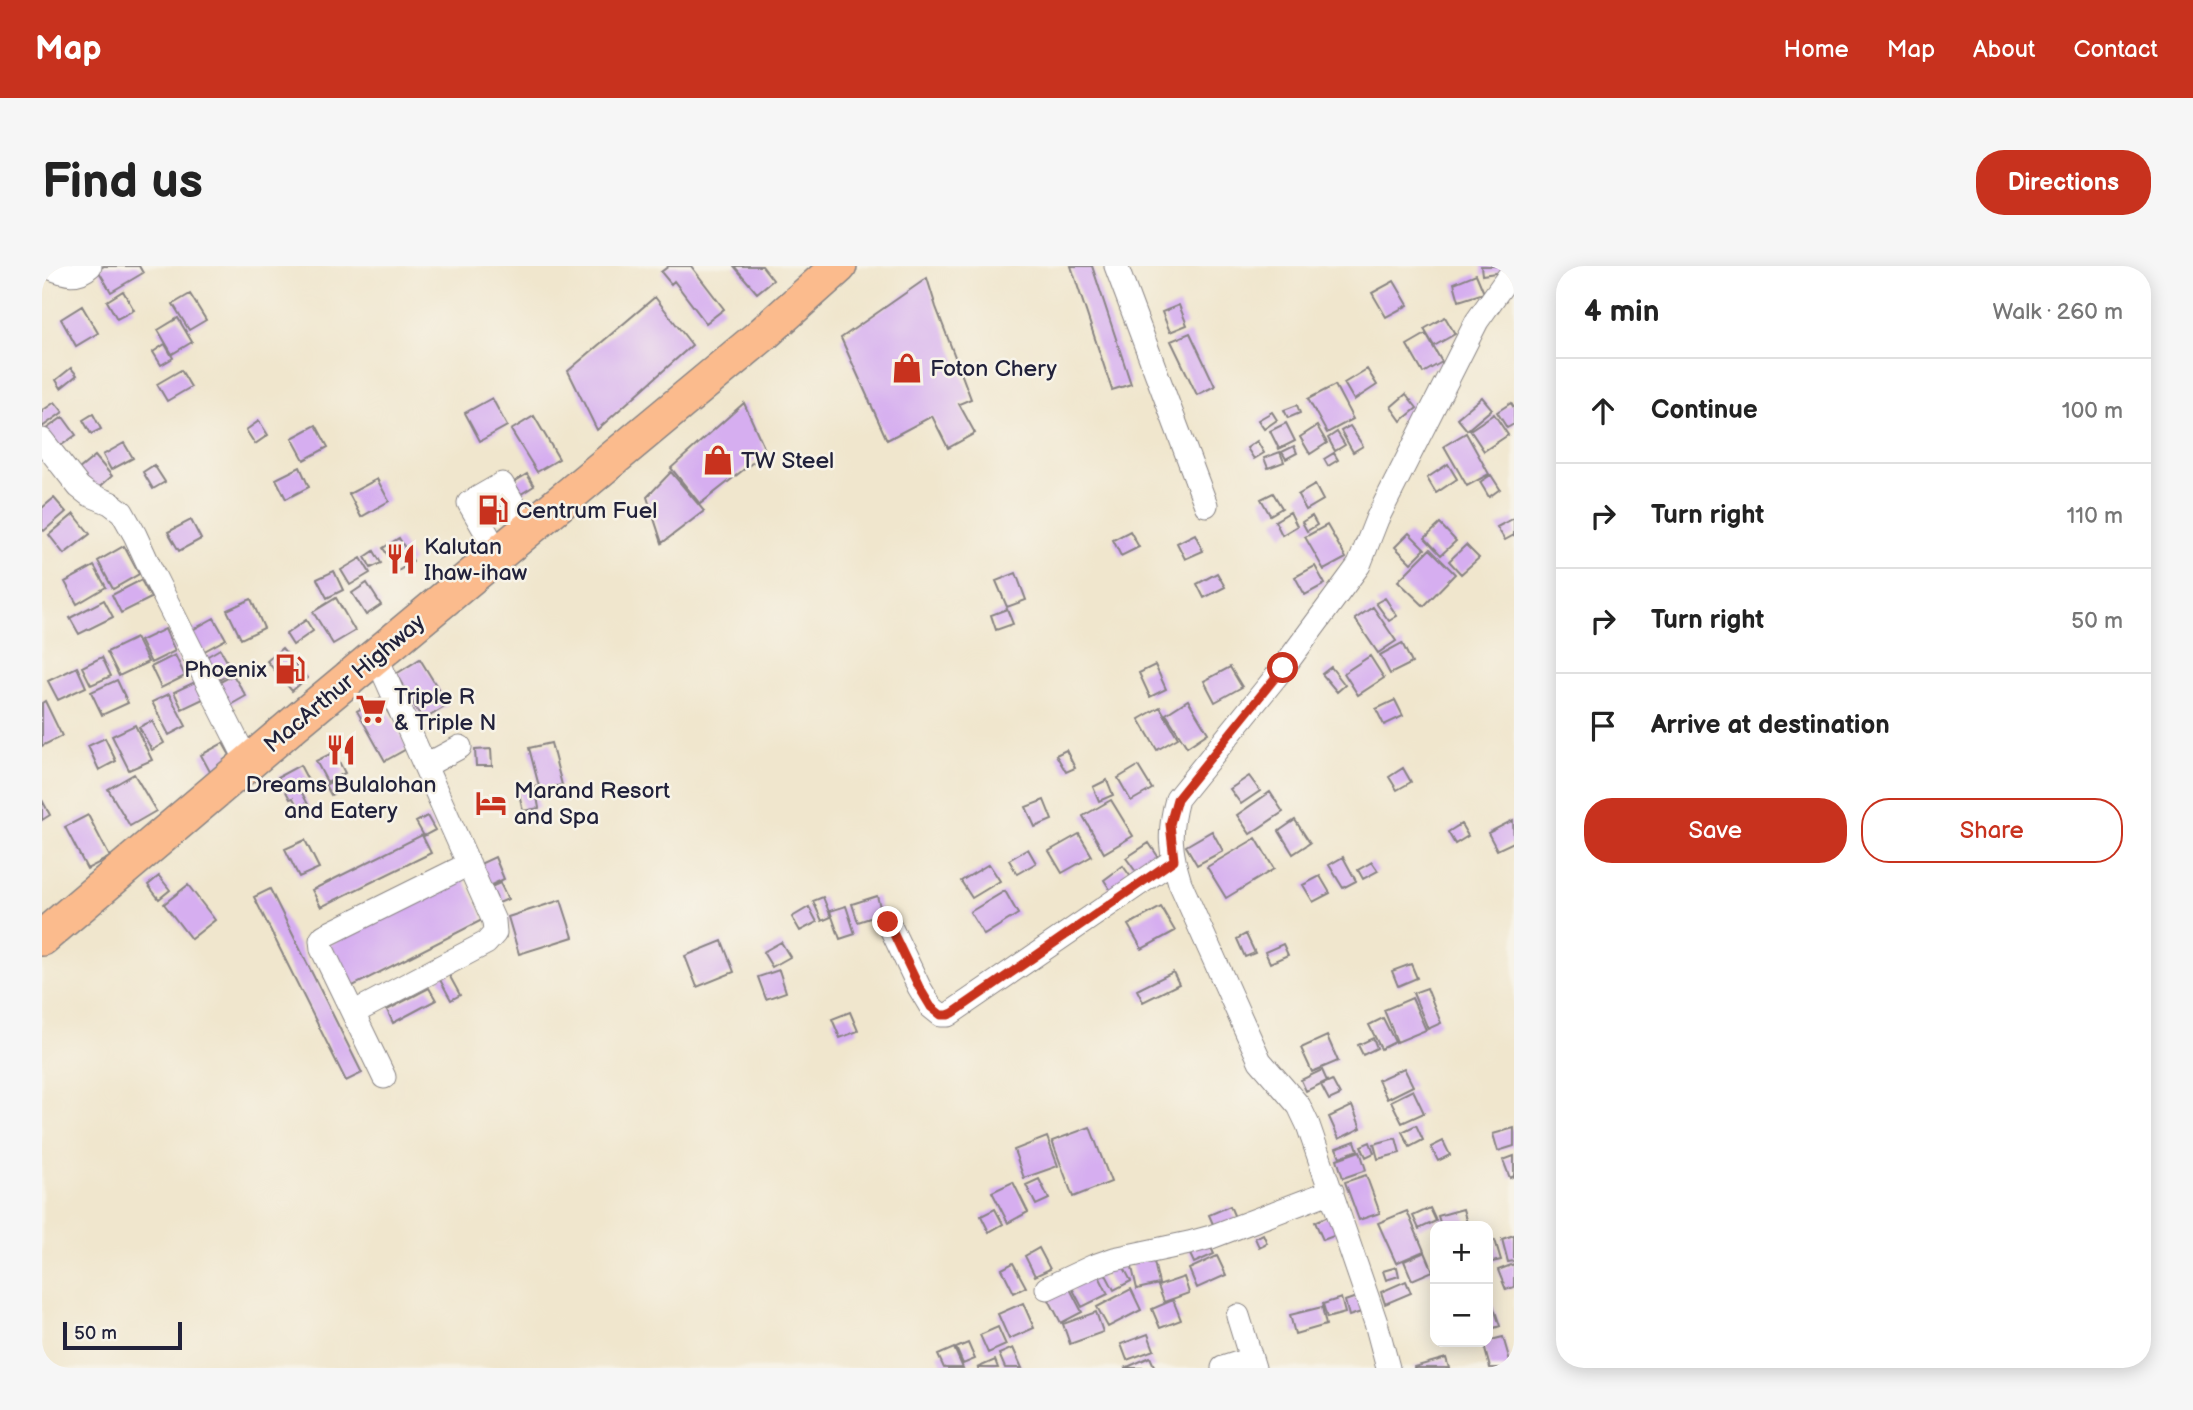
<!DOCTYPE html>
<html lang="en">
<head>
<meta charset="utf-8">
<style>
  body { margin:0; font-family:"Balsamiq Sans",sans-serif; background:#f6f6f6; color:#222 }
  .controls { position:absolute; right:21px; bottom:21px; display:grid; overflow:hidden; border-radius:14px; box-shadow:0 4px 18px #0003 }
  .controls button { width:63px; height:63px; display:grid; place-items:center; padding:0; border:0; border-bottom:2px solid #e0e0e0; background:#fff; color:#222; font:35px sans-serif }
  .scale { position:absolute; left:21px; bottom:18px; width:119px; box-sizing:border-box; padding-left:7px; border:4px solid #22223b; border-top:0; font-size:19px; line-height:24px; white-space:nowrap; color:#22223b; -webkit-text-stroke:5px #f7f3e8; paint-order:stroke }
  .stop { position:absolute; width:21px; height:21px; margin:-16px; border:5px solid #c8321e; border-radius:50%; background:#fff }
  .stop.end { background:#c8321e; border-color:#fff; box-shadow:0 2px 7px #0008 }
  .list { margin:0; padding:0; list-style:none }
  h2 { display:flex; justify-content:space-between; align-items:center; height:91px; margin:0; padding:0 28px; font-size:30px }
  h2 small { font-size:23px; font-weight:400; color:#767676 }
  .list li { display:grid; grid-template-columns:46px 1fr auto; gap:21px; align-items:center; box-sizing:border-box; height:105px; padding:0 28px; border-top:2px solid #e0e0e0 }
  .list b { display:block; font-size:26px; white-space:nowrap }
  .list em { font-size:23px; font-style:normal; color:#767676 }
  .actions { display:flex; gap:14px; padding:21px 28px }
  .actions a { flex:1; padding:16px 0; border:2px solid #c8321e; border-radius:28px; text-align:center; font-size:24px; color:#c8321e }
  .actions .main { background:#c8321e; color:#fff }
  .icon { flex:none; width:38px; height:38px; fill:none; stroke:currentColor; stroke-width:2; stroke-linecap:round; stroke-linejoin:round }
  .map { position:relative; flex:none; width:1472px; height:1102px; overflow:hidden; border-radius:28px }
  header { display:flex; align-items:center; gap:42px; box-sizing:border-box; height:98px; padding:0 35px; background:#c8321e; color:#fff }
  header strong { font-size:33px }
  nav { display:flex; gap:38px; margin-inline-start:auto; font-size:24px }
  .intro { display:flex; align-items:center; justify-content:space-between; box-sizing:border-box; height:168px; padding:0 42px }
  h1 { margin:0; font-size:49px }
  .button { padding:18px 32px; border-radius:28px; background:#c8321e; color:#fff; font-size:24px; font-weight:700 }
  main { display:flex; gap:42px; padding:0 42px }
  aside { flex:1; background:#fff; border-radius:28px; box-shadow:0 4px 18px #0003 }
  .map>svg:first-child { display:block }
  .building { fill:#d6aef0 }
  .lines { fill:none; stroke-linecap:round; stroke-linejoin:round }
  .minor-casing { stroke:#898484; stroke-width:25 }
  .highway-casing { stroke:#898484; stroke-width:38 }
  .minor { stroke:#fff; stroke-width:23 }
  .highway { stroke:#fbbb8d; stroke-width:35 }
  .route { stroke:#c8321e; stroke-width:9 }
  .labels { text-anchor:middle; stroke-width:5; stroke-linejoin:round; paint-order:stroke }
  .poi-label { font-size:23px; fill:#22223b; stroke:#f7f3e8; text-anchor:start }
  .street-label { font-size:23px; fill:#22223b; stroke:#f7f3e8 }
</style>
</head>
<body>
<header>
<strong>Map</strong>
<nav><a>Home</a><a>Map</a><a>About</a><a>Contact</a></nav>
</header>
<div class="intro"><h1>Find us</h1><a class="button">Directions</a></div>
<main>
<div class="map">
<svg width="1472" height="1102" viewBox="0 0 1472 1102">
  <rect width="100%" height="100%" fill="#f7f3e8"/>
  <filter id="ink" filterUnits="userSpaceOnUse"><feTurbulence type="fractalNoise" baseFrequency=".0143" numOctaves="2"/><feDisplacementMap in="SourceGraphic" scale="14" xChannelSelector="R" yChannelSelector="G"/><feConvolveMatrix kernelMatrix="1 2 1 2 8 2 1 2 1" color-interpolation-filters="sRGB"/></filter>
  <filter id="wash" filterUnits="userSpaceOnUse"><feTurbulence type="fractalNoise" baseFrequency=".00686" numOctaves="4" result="noise"/><feDisplacementMap in="SourceGraphic" scale="28" xChannelSelector="R" yChannelSelector="G"/><feGaussianBlur stdDeviation="1.57" result="paint"/><feColorMatrix in="noise" values="0 0 0 0 0 0 0 0 0 0 0 0 0 0 0 0 0 1.4 0 .05"/><feComposite in="paint" operator="in"/></filter>
  <g filter="url(#wash)">
    <rect width="100%" height="100%" fill="#f0e6cd"/>
    <g id="blocks">
      <path class="building" d="M62 0H97L101 7 69 26 56 4Z
        M627 0H649L682 43 664 57 632 15 629 18 619 6Z
        M692 0H720L731 14 715 27Z
        M1029 0H1050L1089 118 1070 124Z
        M1439 0H1459L1460 6 1440 9Z
        M1434 8 1442 27 1417 35 1412 17Z
        M885 12 894 41 929 133 917 138 933 167 906 182 890 150 845 174 799 72Z
        M1352 15 1366 39 1344 51 1330 27Z
        M81 25 92 44 75 53 65 35Z
        M148 28 164 54 147 64 131 38Z
        M613 31 650 79 555 164 526 105Z
        M1137 39 1145 59 1128 66 1120 46Z
        M40 40 56 67 34 80 19 53Z
        M1403 51 1413 68 1392 80 1382 63Z
        M136 52 150 76 130 88 116 64Z
        M1148 67 1173 120 1155 129 1129 75Z
        M1384 68 1400 96 1381 107 1365 79Z
        M123 78 131 92 119 99 111 86Z
        M29 102 35 109 19 122 14 114Z
        M1325 103 1335 119 1312 134 1302 117Z
        M139 104 149 121 125 135 115 118Z
        M1293 119 1311 153 1285 167 1266 133Z
        M1364 128 1375 142 1359 155 1349 141Z
        M1440 131 1450 143 1425 164 1415 152Z
        M450 132 465 160 438 175 423 147Z
        M13 136 21 146 0 161V145Z
        M702 137 724 186 658 238 629 202Z
        M1469 137 1472 142V158L1465 162 1455 146Z
        M1255 139 1258 147 1246 152 1242 144Z
        M1230 146 1235 154 1222 163 1216 154Z
        M51 148 59 163 49 168 41 154Z
        M1452 148 1466 169 1442 185 1428 164Z
        M492 150 517 193 495 206 469 164Z
        M21 151 34 169 11 185 0 166Z
        M217 155 226 169 213 178 204 164Z
        M1244 157 1253 175 1237 183 1228 165Z
        M274 159 286 181 262 194 250 172Z
        M1275 160 1285 177 1268 188 1258 171Z
        M1308 160 1321 180 1311 186 1299 165Z
        M1295 166 1303 179 1293 185 1286 172Z
        M1424 167 1447 208 1425 220 1402 180Z
        M1215 175 1222 187 1212 193 1205 182Z
        M82 177 91 192 69 204 61 189Z
        M1252 180 1255 187 1244 193 1240 186Z
        M1238 186 1242 196 1226 202 1222 192Z
        M1292 187 1296 194 1286 200 1282 193Z
        M53 190 70 210 53 225 36 204Z
        M1406 198 1415 213 1394 227 1385 212Z
        M112 199 123 216 111 223 101 206Z
        M258 201 267 221 244 233 234 213Z
        M629 206 662 245 620 277 605 231Z
        M485 208 492 220 479 228 472 216Z
        M1449 209 1458 223 1447 231 1438 216Z
        M335 213 347 235 319 251 307 228Z
        M1273 219 1281 234 1264 244 1256 229Z
        M1231 227 1240 242 1228 249 1219 233Z
        M454 230 464 248 447 257 438 239Z
        M12 232 24 246 2 265 0 263V242Z
        M1248 246 1255 260 1240 269 1233 255Z
        M32 248 48 268 22 288 7 269Z
        M1270 250 1275 259 1265 265 1260 256Z
        M1472 252V269L1463 274 1455 261Z
        M149 254 159 273 137 285 126 266Z
        M1398 258 1414 275 1399 289 1383 272Z
        M1285 259 1304 292 1282 304 1263 271Z
        M1088 265 1097 281 1079 290 1071 274Z
        M1367 267 1383 283 1369 297 1353 281Z
        M1153 268 1161 285 1143 293 1135 277Z
        M357 272 371 295 356 305 341 282Z
        M1424 279 1437 292 1419 308 1407 295Z
        M82 280 97 308 71 323 56 295Z
        M1388 283 1413 308 1382 340 1356 315Z
        M332 285 339 297 329 302 323 291Z
        M319 292 328 307 308 319 299 304Z
        M52 300 64 321 35 338 23 316Z
        M1273 300 1283 318 1263 329 1253 311Z
        M292 305 301 324 285 332 275 313Z
        M974 307 984 334 965 341 954 315Z
        M1175 307 1183 321 1162 332 1155 318Z
        M99 314 109 332 79 347 70 329Z
        M325 317 339 339 324 349 310 327Z
        M294 332 313 365 291 378 271 346Z
        M1343 332 1355 350 1347 355 1334 337Z
        M209 333 222 362 199 373 185 344Z
        M62 334 71 351 37 368 28 352Z
        M1331 341 1354 375 1336 387 1313 353Z
        M965 343 971 358 954 364 949 349Z
        M172 352 184 373 157 388 145 367Z
        M264 354 271 365 251 379 244 368Z
        M123 363 133 385 109 397 98 375Z
        M94 372 106 396 77 410 65 386Z
        M1360 377 1370 397 1348 408 1338 389Z
        M240 382 265 412 250 425 225 395Z
        M178 383 191 406 172 417 159 394Z
        M133 389 143 410 119 422 109 401Z
        M1328 390 1342 412 1316 429 1302 407Z
        M60 391 69 410 49 419 40 401Z
        M378 393 406 439 381 454 354 408Z
        M1113 399 1124 423 1108 431 1097 407Z
        M35 401 44 421 16 434 6 415Z
        M1188 401 1200 421 1173 436 1162 415Z
        M1289 401 1303 419 1295 426 1280 408Z
        M191 409 204 430 181 443 169 421Z
        M75 414 86 437 60 449 49 426Z
        M153 416 161 433 140 443 132 426Z
        M127 428 144 460 127 469 110 436Z
        M338 432 366 482 343 495 315 445Z
        M1146 434 1166 467 1145 481 1124 448Z
        M1353 434 1361 450 1342 459 1334 443Z
        M3 435 20 470 0 480V437Z
        M1118 441 1136 472 1115 484 1097 453Z
        M110 455 122 477 110 484 97 461Z
        M93 459 110 494 87 504 70 470Z
        M63 472 74 495 57 504 46 480Z
        M181 477 194 500 172 513 159 489Z
        M509 477 520 519 498 524 487 482Z
        M449 483 450 500H434L433 484Z
        M1024 484 1033 502 1024 506 1014 489Z
        M292 486 303 507 285 516 274 495Z
        M258 499 270 522 260 527 268 542 259 547 251 532 248 533 236 511Z
        M1096 500 1110 523 1089 535 1076 512Z
        M1361 502 1369 516 1355 524 1347 511Z
        M92 508 114 545 88 560 66 523Z
        M1207 510 1218 525 1199 538 1188 523Z
        M296 512 302 522 289 529 283 519Z
        M1065 514 1071 529 1057 535 1051 521Z
        M493 520 497 542 481 545 476 523Z
        M1228 526 1241 546 1208 568 1195 549Z
        M0 534 8 549 0 554Z
        M1002 534 1010 554 993 561 984 541Z
        M1069 534 1091 570 1062 587 1041 550Z
        M46 549 68 591 45 603 23 561Z
        M385 550 393 564 382 570 374 556Z
        M1253 554 1268 577 1251 588 1237 565Z
        M1471 554 1472 576 1455 584 1446 567Z
        M1419 558 1426 570 1413 578 1406 566Z
        M1170 565 1181 585 1155 599 1144 580Z
        M1037 568 1050 590 1020 607 1007 585Z
        M380 569 389 587 279 641 270 624Z
        M1214 572 1232 603 1184 632 1165 601Z
        M263 574 277 602 257 611 243 583Z
        M1107 577 1119 595 1097 610 1084 592Z
        M986 583 994 597 975 608 967 594Z
        M453 591 462 613 447 620 438 598Z
        M1301 591 1314 615 1301 622 1287 599Z
        M1330 596 1336 605 1321 613 1316 604Z
        M947 598 958 615 930 632 919 615Z
        M1081 600 1091 614 1071 628 1062 614Z
        M117 610 128 624 117 633 106 619Z
        M420 610 442 653 309 721 287 679Z
        M1278 610 1288 627 1271 636 1261 619Z
        M458 617 466 633 457 637 449 621Z
        M146 619 173 654 149 673 122 638Z
        M228 623 320 807 304 815 212 631Z
        M963 625 976 648 942 669 928 646Z
        M835 630 840 648 816 656 810 638Z
        M781 631 789 651 780 655 771 635Z
        M519 634 531 671 477 688 466 651Z
        M804 640 813 668 798 673 788 645Z
        M767 641 775 656 758 665 750 651Z
        M1119 641 1133 665 1100 683 1086 659Z
        M1204 668 1213 687 1203 691 1195 673Z
        M680 675 692 706 655 721 643 690Z
        M739 676 748 691 730 701 721 686Z
        M1241 678 1246 689 1228 697 1223 686Z
        M1369 698 1375 712 1356 720 1350 705Z
        M737 704 744 726 724 733 716 711Z
        M1131 706 1137 718 1101 736 1095 724Z
        M406 707 418 729 409 734 397 712Z
        M387 722 394 734 351 757 345 744Z
        M1385 722 1399 757 1386 763 1371 727Z
        M1370 732 1384 764 1355 776 1342 744Z
        M808 746 816 765 798 772 790 753Z
        M1341 752 1353 776 1339 783 1327 759Z
        M1285 770 1296 795 1270 806 1259 782Z
        M1331 772 1335 782 1321 789 1316 779Z
        M1362 802 1371 820 1345 833 1336 814Z
        M1280 804 1285 815 1264 825 1259 814Z
        M1290 814 1298 829 1287 834 1279 819Z
        M1371 824 1382 847 1360 857 1349 835Z
        M1310 840 1319 862 1297 873 1287 851Z
        M1374 859 1381 874 1368 881 1360 866Z
        M1048 861 1069 916 1031 931 1010 875Z
        M1472 862V880L1456 885 1451 868Z
        M1005 871 1016 900 982 912 972 884Z
        M1354 872 1358 887 1336 893 1332 878Z
        M1313 875 1316 884 1298 891 1294 882Z
        M1401 875 1408 889 1396 895 1389 881Z
        M1328 876 1332 887 1324 891 1319 880Z
        M1318 885 1324 904 1301 912 1295 893Z
        M1472 890V910L1468 912 1461 894Z
        M1324 909 1338 947 1317 954 1303 916Z
        M997 913 1007 933 994 939 984 919Z
        M971 916 986 946 966 957 950 926Z
        M1188 940 1195 956 1174 965 1167 949Z
        M1388 942 1394 955 1377 963 1371 950Z
        M953 943 961 958 947 966 939 950Z
        M1421 943 1425 957 1415 960H1399L1396 950Z
        M1365 945 1382 985 1354 997 1336 957Z
        M1288 949 1297 968 1281 974 1273 956Z
        M1221 968 1225 977 1217 981 1213 972Z
        M1472 969V995L1466 996 1460 973Z
        M1453 974 1459 994 1446 997V977Z
        M1166 975 1172 988 1152 997 1146 984Z
        M997 982 1008 1003 993 1010 983 990Z
        M1383 986 1391 1005 1370 1014 1362 995Z
        M1110 987 1117 1018 1095 1023 1088 993Z
        M1175 990 1184 1009 1155 1022 1147 1003Z
        M1079 996 1089 1015 1072 1024 1062 1005Z
        M971 997 984 1021 972 1027 960 1003Z
        M1472 998V1021L1464 1024 1456 1004Z
        M1355 1001 1357 1010 1344 1014 1341 1005Z
        M1053 1002 1066 1028 1040 1041 1027 1016Z
        M1142 1011 1147 1027 1122 1036 1116 1020Z
        M1364 1015 1369 1027 1343 1038 1339 1026Z
        M1026 1019 1040 1046 1019 1057 1005 1030Z
        M1089 1023 1099 1044 1066 1061 1055 1041Z
        M1446 1024 1458 1060 1446 1064Z
        M1317 1030 1322 1045 1307 1050 1303 1035Z
        M1299 1032 1303 1047 1285 1052 1281 1038Z
        M1131 1034 1139 1054 1118 1062 1110 1043Z
        M981 1037 992 1062 967 1073 956 1048Z
        M1280 1041 1284 1059 1253 1068 1248 1049Z
        M1054 1046 1061 1066 1028 1078 1021 1058Z
        M956 1061 964 1079 946 1087 938 1069Z
        M1106 1068 1112 1084 1085 1094 1079 1078Z
        M1461 1071 1470 1102H1448L1441 1076Z
        M926 1077 933 1093 921 1098 914 1082Z
        M912 1082 921 1102H902L896 1089Z
        M971 1082 980 1102H963L957 1088Z
        M1108 1091 1113 1102H1083Z
        M1404 1092 1407 1102H1372V1101Z
        M953 1094 956 1102H935Z"/>
    </g>
  </g>
  <g filter="url(#ink)">
    <use href="#blocks" fill-opacity="0" stroke="#898484" stroke-width="2"/>
    <g class="lines">
      <g class="minor-casing">
        <path id="minor" d="M1074 0 1164 239
          M9 2C23 8 35 12 48 0
          M0 174 37 221 46 228 68 237 80 246 93 269 110 306 206 497
          M456 287 427 237 460 218 486 263
          M334 390 452 655 453 667 444 677 311 747 342 811
          M383 500 418 481
          M846 656 877 721 889 741 899 749H906L1132 594
          M311 747 280 683 279 674 282 670 427 598
          M1005 1022 1052 1000 1072 993 1147 977 1169 971 1290 925
          M1196 1050 1212 1102
          M1181 1102 1209 1093
          M1346 1102 1334 1057 1266 859 1257 840 1218 795 1208 773 1138 617C1128 585 1126 566 1135 533L1241 402 1317 299 1335 253 1435 55 1472 3"/>
      </g>
      <g class="highway-casing">
        <path id="highway" d="M0 672 252 458 721 68 797 0"/>
      </g>
      <use href="#minor" class="minor"/>
      <use href="#highway" class="highway"/>
    </g>
  </g>
  <g class="lines" filter="url(#ink)">
    <path class="route" d="M846 656 877 721 889 741 899 749H906L911 747 1132 594 1128 558 1135 533 1241 402"/>
  </g>
  <defs>
    <g id="shop-bare" transform="scale(2.415)"><path d="M-5-2.5h2.3a2.7 3.5 0 0 1 5.4 0H5L5.5 6h-11ZM-1.5-2.5h3a1.5 2.3 0 0 0-3 0Z" fill="#c8321e" stroke="#f7f3e8" stroke-width="2.5" paint-order="stroke"/></g>
    <g id="fuel-bare" transform="scale(2.415)"><path d="M-5.5-6h7V0h2V4h1.3V-2.5L3-4.5l.8-.8L6-3V5H2.5V1h-1V6h-7ZM-4.2-4.7v3.2H.2V-4.7Z" fill="#c8321e" stroke="#f7f3e8" stroke-width="2.5" paint-order="stroke"/></g>
    <g id="restaurant-bare" transform="scale(2.415)"><path d="M-5-6h1v4h1v-4h1v4h1v-4h1v5L-1.5 .5V6h-2V.5L-5-1ZM5-6V6H3V1.5H1.5Q1.5-4 5-6Z" fill="#c8321e" stroke="#f7f3e8" stroke-width="2.5" paint-order="stroke"/></g>
    <g id="supermarket-bare" transform="scale(2.415)"><path d="M-6-5.5h2.5l.6 2H6L4.5 2H-2.5L-4.4-4H-6ZM-1.5 3.2a1.3 1.3 0 1 0 .1 0ZM3 3.2a1.3 1.3 0 1 0 .1 0Z" fill="#c8321e" stroke="#f7f3e8" stroke-width="2.5" paint-order="stroke"/></g>
    <g id="hotel-bare" transform="scale(2.415)"><path d="M-6-4.5h1.5V1H6V5H4.5V3h-9V5H-6ZM-4 0a1.8 1.8 0 1 1 3.6 0ZM.5 0V-2.5h3Q6-2.5 6 0Z" fill="#c8321e" stroke="#f7f3e8" stroke-width="2.5" paint-order="stroke"/></g>
  </defs>
  <g fill-rule="evenodd">
    <use href="#shop-bare" x="865" y="102"/>
    <use href="#shop-bare" x="676" y="194"/>
    <use href="#fuel-bare" x="451" y="244"/>
    <use href="#restaurant-bare" x="359" y="293"/>
    <use href="#fuel-bare" x="248" y="403"/>
    <use href="#supermarket-bare" x="329" y="443"/>
    <use href="#restaurant-bare" x="299" y="484"/>
    <use href="#hotel-bare" x="449" y="537"/>
  </g>
  <g class="labels">
    <g class="poi-label">
      <text x="888" y="110">Foton Chery</text>
      <text x="699" y="202">TW Steel</text>
      <text x="474" y="252">Centrum Fuel</text>
      <text x="382" y="288">Kalutan<tspan x="382" dy="26">Ihaw-ihaw</tspan></text>
      <text x="225" y="411" text-anchor="end">Phoenix</text>
      <text x="352" y="438">Triple R<tspan x="352" dy="26">&amp; Triple N</tspan></text>
      <text x="299" y="526" text-anchor="middle">Dreams Bulalohan<tspan x="299" dy="26">and Eatery</tspan></text>
      <text x="472" y="532">Marand Resort<tspan x="472" dy="26">and Spa</tspan></text>
    </g>
    <g class="street-label">
      <text transform="translate(302 417) rotate(-40)" y="8">MacArthur Highway</text>
    </g>
  </g>
</svg>
<div class="controls">
<button>+</button>
<button>−</button>
</div>
<div class="scale">50 m</div>
<div class="stop" style="left:1241px;top:402px"></div>
<div class="stop end" style="left:846px;top:656px"></div>
</div>
<aside>
<h2>4 min<small>Walk · 260 m</small></h2>
<ul class="list">
<li><svg class="icon" aria-label="ahead" viewBox="0 0 24 24"><path d="M12 20V5M6 11l6-6 6 6"/></svg><div><b>Continue</b></div><em>100 m</em></li>
<li><svg class="icon" aria-label="right" viewBox="0 0 24 24"><path d="M7 20v-9h11M14 6l5 5-5 5"/></svg><div><b>Turn right</b></div><em>110 m</em></li>
<li><svg class="icon" aria-label="right" viewBox="0 0 24 24"><path d="M7 20v-9h11M14 6l5 5-5 5"/></svg><div><b>Turn right</b></div><em>50 m</em></li>
<li><svg class="icon" aria-label="arrive" viewBox="0 0 24 24"><path d="M6 21V4h12l-3 4 3 4H6"/></svg><div><b>Arrive at destination</b></div></li>
</ul>
<div class="actions"><a class="main">Save</a><a>Share</a></div>
</aside>
</main>
</body>
</html>
